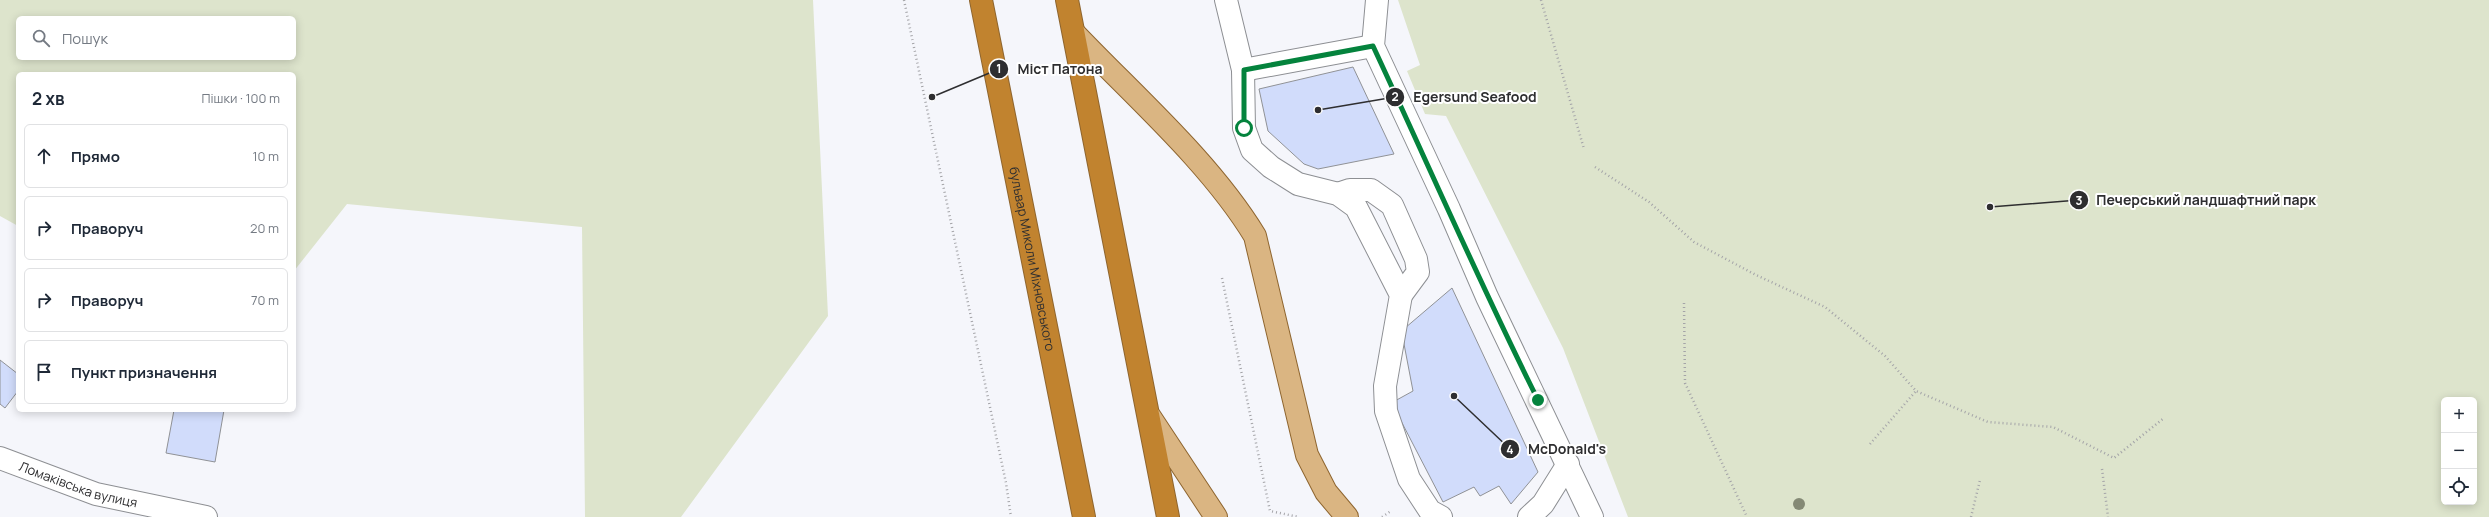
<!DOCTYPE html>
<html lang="uk">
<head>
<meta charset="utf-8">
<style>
  body { margin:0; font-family:Manrope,sans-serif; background:#f6f6f7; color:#1f2937 }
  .controls { position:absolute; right:12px; bottom:12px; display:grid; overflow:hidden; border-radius:6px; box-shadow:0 2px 10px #0003 }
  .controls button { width:36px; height:36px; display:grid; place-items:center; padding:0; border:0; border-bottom:1px solid #e0e1e3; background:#fff; color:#1f2937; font:20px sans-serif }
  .stop { position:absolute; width:12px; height:12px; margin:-9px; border:3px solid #04833d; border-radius:50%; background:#fff }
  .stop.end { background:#04833d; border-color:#fff; box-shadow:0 1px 4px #0008 }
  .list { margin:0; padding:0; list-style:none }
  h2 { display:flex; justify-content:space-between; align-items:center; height:52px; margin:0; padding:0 16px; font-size:17px }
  h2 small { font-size:13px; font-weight:400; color:#747a83 }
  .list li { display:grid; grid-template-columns:26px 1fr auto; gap:12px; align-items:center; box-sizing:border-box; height:64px; margin:0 8px 8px; padding:0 8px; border:1px solid #e0e1e3; border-radius:6px }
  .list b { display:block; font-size:15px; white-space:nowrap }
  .list em { font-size:13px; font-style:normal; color:#747a83 }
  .icon { flex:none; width:22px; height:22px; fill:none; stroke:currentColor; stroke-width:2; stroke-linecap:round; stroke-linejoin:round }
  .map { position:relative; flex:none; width:2489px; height:517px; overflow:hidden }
  .search { position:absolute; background:#fff; box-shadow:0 2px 10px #0003; left:16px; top:16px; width:280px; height:44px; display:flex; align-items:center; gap:10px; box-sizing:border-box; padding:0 14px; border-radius:6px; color:#747a83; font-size:15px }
  .panel { position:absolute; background:#fff; box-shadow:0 2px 10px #0003; left:16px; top:72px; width:280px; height:340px; border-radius:6px }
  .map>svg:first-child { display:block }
  .green { fill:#dde4cc; fill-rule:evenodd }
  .building { fill:#d1dcfb; stroke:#909296 }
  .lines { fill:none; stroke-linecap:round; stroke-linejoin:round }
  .minor-casing { stroke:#8d8f93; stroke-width:24 }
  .major-casing { stroke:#8e652f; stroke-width:24 }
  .highway-casing { stroke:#8e652f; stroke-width:24 }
  .path { stroke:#a4a4a8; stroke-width:2.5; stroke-dasharray:1 3; stroke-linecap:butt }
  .minor { stroke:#fff; stroke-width:22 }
  .major { stroke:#dab582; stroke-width:22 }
  .highway { stroke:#c1832f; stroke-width:22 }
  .tree { fill:#848975 }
  .route { stroke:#04833d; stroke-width:5 }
  .labels { text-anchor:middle; stroke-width:4; stroke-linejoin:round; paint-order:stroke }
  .street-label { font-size:13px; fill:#2e2e30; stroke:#fff }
  .leader { fill:none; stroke:#2e2e30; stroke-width:1.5 }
  .callout-dot { fill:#2e2e30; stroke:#fff; stroke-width:1.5 }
  .mark-label { font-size:12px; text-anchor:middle; font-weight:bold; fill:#fff }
  .callout-label { font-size:14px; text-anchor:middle; font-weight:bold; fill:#2e2e30; stroke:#fff; stroke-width:4; stroke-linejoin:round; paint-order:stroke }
</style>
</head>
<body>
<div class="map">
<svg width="2489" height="517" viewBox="0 0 2489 517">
  <rect width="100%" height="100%" fill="#f5f6fb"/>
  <path class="green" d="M0 0H813L828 316 681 517H585L582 227 347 204 294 271V74H18V226L0 216ZM18 18H294V58H18Z
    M1398 0H2489V517H1628L1563 348 1446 116 1425 114 1407 71 1420 65ZM2444 400H2474V502H2444Z"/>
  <path class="building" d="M1353 67 1394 154 1318 169 1304 164 1268 131 1259 89Z
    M1452 288 1538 472 1511 504 1499 486 1480 496 1474 487 1443 502 1400 419 1393 402 1413 391 1404 344 1405 328Z
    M0 360 18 374V391L5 408 0 404Z
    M174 410H224L215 462 166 453Z"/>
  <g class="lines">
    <g class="minor-casing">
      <g id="minor">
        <path d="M1226 0 1243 70 1244 128 1252 150 1271 167 1298 184 1338 194 1356 207 1401 295 1385 386 1386 411 1409 479 1430 511 1441 517"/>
        <path d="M1377 0 1373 46 1449 209 1487 297 1592 517"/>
        <path d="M1243 70 1373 46"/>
        <path d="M1338 194 1350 190H1371L1392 205 1416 259 1418 272 1401 295"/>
        <path id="s1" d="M0 458 96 494 206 517"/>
        <path d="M1529 517 1543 504 1568 464"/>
      </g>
    </g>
    <g class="major-casing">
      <path id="major" d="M1074 33C1134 96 1210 162 1255 236L1307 455 1326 492 1347 517
        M1150 417 1216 517"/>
    </g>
    <g class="highway-casing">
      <g id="highway">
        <path id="s2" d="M981 0 1084 517"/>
        <path d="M1067 0 1168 517"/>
      </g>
    </g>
    <path class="path" d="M904 0 1006 483 1011 517
      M1541 0 1584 149
      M1595 167 1649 202 1694 242 1756 275 1825 307 1885 356 1916 391 1988 422 2053 427 2114 458 2164 418
      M1222 278 1270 511 1299 517
      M1684 303 1685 383 1747 517
      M1870 444 1916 391
      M2102 469 2108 517
      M1382 517 1391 511
      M1971 517 1980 480"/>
    <use href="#minor" class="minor"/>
    <use href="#major" class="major"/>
    <use href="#highway" class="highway"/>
  </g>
  <circle class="tree" cx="1799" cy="504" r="6"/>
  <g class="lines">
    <path class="route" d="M1244 128V70L1373 46C1428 164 1480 284 1538 400"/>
  </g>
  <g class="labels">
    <g class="street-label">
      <text dy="5" stroke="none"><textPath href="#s2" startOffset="264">бульвар Миколи Міхновського</textPath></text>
      <text dy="5" stroke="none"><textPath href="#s1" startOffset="83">Ломаківська вулиця</textPath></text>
    </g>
  </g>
  <path class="leader" d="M932 97L999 69M1318 110L1395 97M1990 207L2079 200M1454 396L1510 449"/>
  <g class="callout-dot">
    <circle cx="932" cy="97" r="4"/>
    <circle cx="1318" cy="110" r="4"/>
    <circle cx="1990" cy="207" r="4"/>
    <circle cx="1454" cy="396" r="4"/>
    <circle cx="999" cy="69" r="10"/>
    <circle cx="1395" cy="97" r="10"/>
    <circle cx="2079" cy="200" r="10"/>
    <circle cx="1510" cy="449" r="10"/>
  </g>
  <g class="mark-label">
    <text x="999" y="73">1</text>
    <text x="1395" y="101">2</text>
    <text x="2079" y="205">3</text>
    <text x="1510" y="454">4</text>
  </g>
  <g class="callout-label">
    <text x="1060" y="74">Міст Патона</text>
    <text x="1475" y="102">Egersund Seafood</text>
    <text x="2206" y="205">Печерський ландшафтний парк</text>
    <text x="1567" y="454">McDonald's</text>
  </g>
</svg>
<div class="controls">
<button>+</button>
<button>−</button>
<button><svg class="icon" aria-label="locate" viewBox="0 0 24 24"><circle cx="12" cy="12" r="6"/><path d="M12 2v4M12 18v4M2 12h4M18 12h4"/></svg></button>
</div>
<div class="stop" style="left:1244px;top:128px"></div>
<div class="stop end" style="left:1538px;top:400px"></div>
<div class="search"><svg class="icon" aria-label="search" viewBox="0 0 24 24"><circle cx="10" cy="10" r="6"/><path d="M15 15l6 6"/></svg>Пошук</div>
<section class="panel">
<h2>2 хв<small>Пішки · 100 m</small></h2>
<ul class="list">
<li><svg class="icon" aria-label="ahead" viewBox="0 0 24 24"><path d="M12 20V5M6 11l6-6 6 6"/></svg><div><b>Прямо</b></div><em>10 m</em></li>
<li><svg class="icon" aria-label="right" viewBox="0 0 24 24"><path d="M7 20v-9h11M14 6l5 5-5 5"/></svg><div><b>Праворуч</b></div><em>20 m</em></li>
<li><svg class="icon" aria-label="right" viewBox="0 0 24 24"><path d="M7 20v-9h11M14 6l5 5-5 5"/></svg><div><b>Праворуч</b></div><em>70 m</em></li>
<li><svg class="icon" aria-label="arrive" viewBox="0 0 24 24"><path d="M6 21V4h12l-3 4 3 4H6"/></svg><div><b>Пункт призначення</b></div></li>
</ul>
</section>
</div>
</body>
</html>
